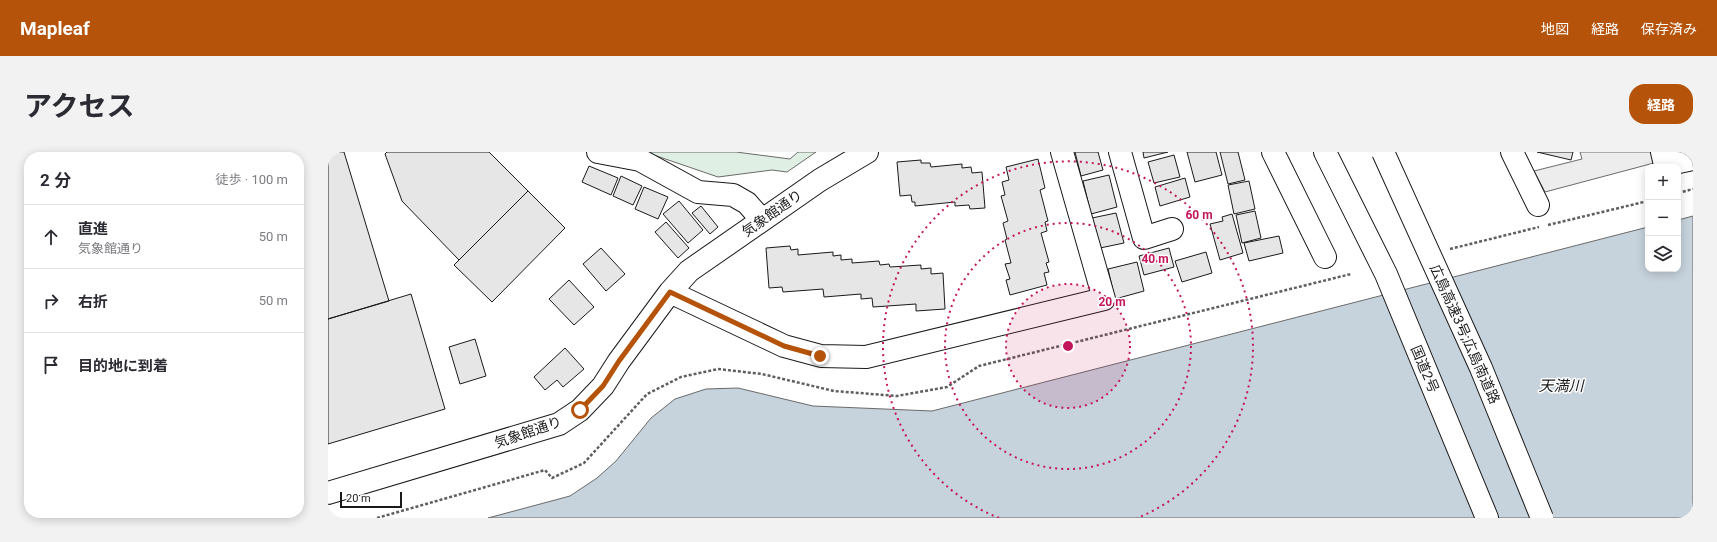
<!DOCTYPE html>
<html lang="ja">
<head>
<meta charset="utf-8">
<style>
  body { margin:0; font-family:Roboto,"Noto Sans JP",sans-serif; background:#f2f2f3; color:#2b2b33 }
  .controls { position:absolute; right:12px; top:12px; display:grid; overflow:hidden; border-radius:8px; box-shadow:0 2px 10px #0003 }
  .controls button { width:36px; height:36px; display:grid; place-items:center; padding:0; border:0; border-bottom:1px solid #e1e1e2; background:#fff; color:#2b2b33; font:20px sans-serif }
  .scale { position:absolute; left:12px; bottom:10px; width:62px; box-sizing:border-box; padding-left:4px; border:2px solid #1a1a1a; border-top:0; font-size:11px; line-height:14px; white-space:nowrap; color:#1a1a1a; -webkit-text-stroke:3px #fff; paint-order:stroke }
  .stop { position:absolute; width:12px; height:12px; margin:-9px; border:3px solid #b45309; border-radius:50%; background:#fff }
  .stop.end { background:#b45309; border-color:#fff; box-shadow:0 1px 4px #0008 }
  .list { margin:0; padding:0; list-style:none }
  h2 { display:flex; justify-content:space-between; align-items:center; height:52px; margin:0; padding:0 16px; font-size:17px }
  h2 small { font-size:13px; font-weight:400; color:#7c7c81 }
  .list li { display:grid; grid-template-columns:26px 1fr auto; gap:12px; align-items:center; box-sizing:border-box; height:64px; padding:0 16px; border-top:1px solid #e1e1e2 }
  .list b { display:block; font-size:15px; white-space:nowrap }
  .list p { margin:0; font-size:13px; white-space:nowrap; color:#7c7c81 }
  .list em { font-size:13px; font-style:normal; color:#7c7c81 }
  .icon { flex:none; width:22px; height:22px; fill:none; stroke:currentColor; stroke-width:2; stroke-linecap:round; stroke-linejoin:round }
  .map { position:relative; flex:none; width:1365px; height:366px; overflow:hidden; border-radius:16px }
  header { display:flex; align-items:center; gap:24px; box-sizing:border-box; height:56px; padding:0 20px; background:#b45309; color:#fff }
  header strong { font-size:19px }
  nav { display:flex; gap:22px; margin-inline-start:auto; font-size:14px }
  .intro { display:flex; align-items:center; justify-content:space-between; box-sizing:border-box; height:96px; padding:0 24px }
  h1 { margin:0; font-size:28px }
  .button { padding:10px 18px; border-radius:16px; background:#b45309; color:#fff; font-size:14px; font-weight:700 }
  main { display:flex; gap:24px; padding:0 24px }
  aside { flex:1; background:#fff; border-radius:16px; box-shadow:0 2px 10px #0003 }
  .map>svg:first-child { display:block }
  .green { fill:#e0efe3; stroke:#6a6a6a }
  .parking { fill:#ededed; stroke:#6a6a6a }
  .water { fill:#c6d2dc; stroke:#6a6a6a }
  .building { fill:#e6e6e6; stroke:#1a1a1a }
  .lines { fill:none; stroke-linecap:round; stroke-linejoin:round }
  .minor-casing { stroke:#1a1a1a; stroke-width:24 }
  .highway-casing { stroke:#1a1a1a; stroke-width:24 }
  .path { stroke:#5f5f5f; stroke-width:2.5; stroke-dasharray:3 2; stroke-linecap:butt }
  .minor { stroke:#fff; stroke-width:22 }
  .highway { stroke:#fff; stroke-width:22 }
  .highway-bridge-casing { stroke:#1a1a1a; stroke-width:24; stroke-linecap:butt }
  .highway-bridge { stroke:#fff; stroke-width:22 }
  .route { stroke:#b45309; stroke-width:5 }
  .ring { fill:none; stroke:#c2185b; stroke-width:2; stroke-dasharray:2 4 }
  .labels { text-anchor:middle; stroke-width:3; stroke-linejoin:round; paint-order:stroke }
  .street-label { font-size:14px; fill:#1a1a1a; stroke:#fff }
  .water-label { font-size:15px; font-style:italic; fill:#1a1a1a; stroke:#fff }
  .centre { fill:#c2185b; stroke:#fff; stroke-width:2 }
  .ring-label { font-size:12px; text-anchor:middle; font-weight:bold; fill:#c2185b; stroke:#fff; stroke-width:3; stroke-linejoin:round; paint-order:stroke }
</style>
</head>
<body>
<header>
<strong>Mapleaf</strong>
<nav><a>地図</a><a>経路</a><a>保存済み</a></nav>
</header>
<div class="intro"><h1>アクセス</h1><a class="button">経路</a></div>
<main>
<aside>
<h2>2 分<small>徒歩 · 100 m</small></h2>
<ul class="list">
<li><svg class="icon" aria-label="ahead" viewBox="0 0 24 24"><path d="M12 20V5M6 11l6-6 6 6"/></svg><div><b>直進</b><p>気象館通り</p></div><em>50 m</em></li>
<li><svg class="icon" aria-label="right" viewBox="0 0 24 24"><path d="M7 20v-9h11M14 6l5 5-5 5"/></svg><div><b>右折</b></div><em>50 m</em></li>
<li><svg class="icon" aria-label="arrive" viewBox="0 0 24 24"><path d="M6 21V4h12l-3 4 3 4H6"/></svg><div><b>目的地に到着</b></div></li>
</ul>
</aside>
<div class="map">
<svg width="1365" height="366" viewBox="0 0 1365 366">
  <rect width="100%" height="100%" fill="#fff"/>
  <path class="green" d="M317 0H408L462 7 470 0H488L459 20 444 18 390 25Z"/>
  <path class="parking" d="M1252 0H1323L1326 11 1217 40 1206 19 1254 7Z"/>
  <path class="water" d="M1365 64V366H160L242 344 269 326 288 309 323 266 347 247 378 237 410 236 485 254 604 259 1320 75V117H1350V68Z"/>
  <path class="building" d="M0 0H16L61 149 0 167Z
    M59 0H161L200 39 131 108 74 49 57 2Z
    M747 0H770L775 18 753 24Z
    M815 0H840L816 6Z
    M859 0H888L894 23 867 30Z
    M892 0H910L917 28 900 32Z
    M1209 0H1245L1243 8Z
    M846 3 852 25 826 31 820 10Z
    M710 7 717 36 712 38 720 69 717 70 719 79 713 81 721 110 718 111 721 120 716 121 719 133 682 143 678 128 682 127 677 112 683 111 677 88 679 87 675 71 680 69 673 44 677 43 674 30 681 28 678 15Z
    M593 8V11H602L603 15 634 12V16L643 15 644 21 654 20 657 56 642 57 641 53 627 54V50L587 54V50H584L583 43 572 44 569 10Z
    M261 14 290 26 283 43 254 30Z
    M781 23 789 55 763 62 755 29Z
    M293 24 314 34 305 53 285 44Z
    M857 26 862 45 832 54 827 35Z
    M921 29 927 57 906 62 900 33Z
    M316 35 340 45 330 67 307 57Z
    M200 39 237 76 164 150 126 113Z
    M351 49 375 78 360 91 335 62Z
    M373 54 390 75 382 82 364 61Z
    M927 59 933 86 914 91 908 63Z
    M788 61 796 91 772 96 764 66Z
    M904 62 915 101 892 108 882 72 895 69 894 65Z
    M338 70 361 96 350 106 327 80Z
    M951 84 955 101 921 109 916 91Z
    M462 94 463 98 470 97V103L505 100V104L513 103V108L524 107V111L551 109 552 113 561 112 562 115 593 113V117L603 116V122L615 121 617 157 588 159V152L545 155 544 146 533 147V142L496 145 495 137 455 140 454 135 441 136 438 96Z
    M273 96 297 122 278 139 255 112Z
    M841 96 846 115 816 123 811 104Z
    M878 100 884 121 854 130 847 109Z
    M809 110 816 139 787 147 780 117Z
    M241 128 266 155 246 173 221 147Z
    M83 142 117 257 0 292V167Z
    M147 187 158 224 132 232 121 195Z
    M237 196 256 217 235 235 229 228 217 238 206 225Z"/>
  <g class="lines">
    <g class="minor-casing">
      <path id="minor" d="M270 0 312 8 370 40 405 43 419 51 434 68
        M792 0 816 86 844 77
        M945 0 997 105
        M1184 0 1210 53
        M1334 0 1337 13 1365 7
        M342 140 456 194 493 204 538 205 776 147 734 0
        M0 341 231 272 252 258 275 234 291 209 342 140 361 119 492 28 539 0"/>
    </g>
    <g class="highway-casing">
      <path id="highway" d="M997 0 1058 122 1159 366"/>
    </g>
    <path class="path" d="M1350 41 1365 37
      M1220 73 1320 49
      M1122 97 1211 75
      M49 366 217 318 224 326 256 311 319 242 353 225 390 217 434 222 506 239 569 244 619 235 651 214 1023 122"/>
    <use href="#minor" class="minor"/>
    <use href="#highway" class="highway"/>
    <g class="highway-bridge-casing">
      <path id="highway-bridge" d="M1055 0 1153 216 1214 366"/>
    </g>
    <use href="#highway-bridge" class="highway-bridge"/>
  </g>
  <g class="lines">
    <path class="route" d="M252 258 275 234 291 209 342 140 456 194 492 204"/>
  </g>
  <circle cx="740" cy="194" r="62" fill="#c2185b" fill-opacity=".12"/>
  <g class="ring">
    <circle cx="740" cy="194" r="62"/>
    <circle cx="740" cy="194" r="123"/>
    <path d="M671 366A185 185 0 1 1 809 366"/>
  </g>
  <g class="labels">
    <g class="street-label">
      <text transform="translate(444 61) rotate(-35)" y="5">気象館通り</text>
      <text transform="translate(1137 182) rotate(66)" y="5">広島高速3号;広島南道路</text>
      <text transform="translate(1097 217) rotate(67)" y="5">国道2号</text>
      <text transform="translate(200 280) rotate(-19)" y="5">気象館通り</text>
    </g>
    <g class="water-label">
      <text x="1233" y="239">天満川</text>
    </g>
  </g>
  <circle cx="740" cy="194" r="6" class="centre"/>
  <g class="ring-label">
    <text x="871" y="67">60 m</text>
    <text x="827" y="111">40 m</text>
    <text x="784" y="154">20 m</text>
  </g>
</svg>
<div class="controls">
<button>+</button>
<button>−</button>
<button><svg class="icon" aria-label="layers" viewBox="0 0 24 24"><path d="M12 4l9 5-9 5-9-5zM3 14l9 5 9-5"/></svg></button>
</div>
<div class="scale">20 m</div>
<div class="stop" style="left:252px;top:258px"></div>
<div class="stop end" style="left:492px;top:204px"></div>
</div>
</main>
</body>
</html>
